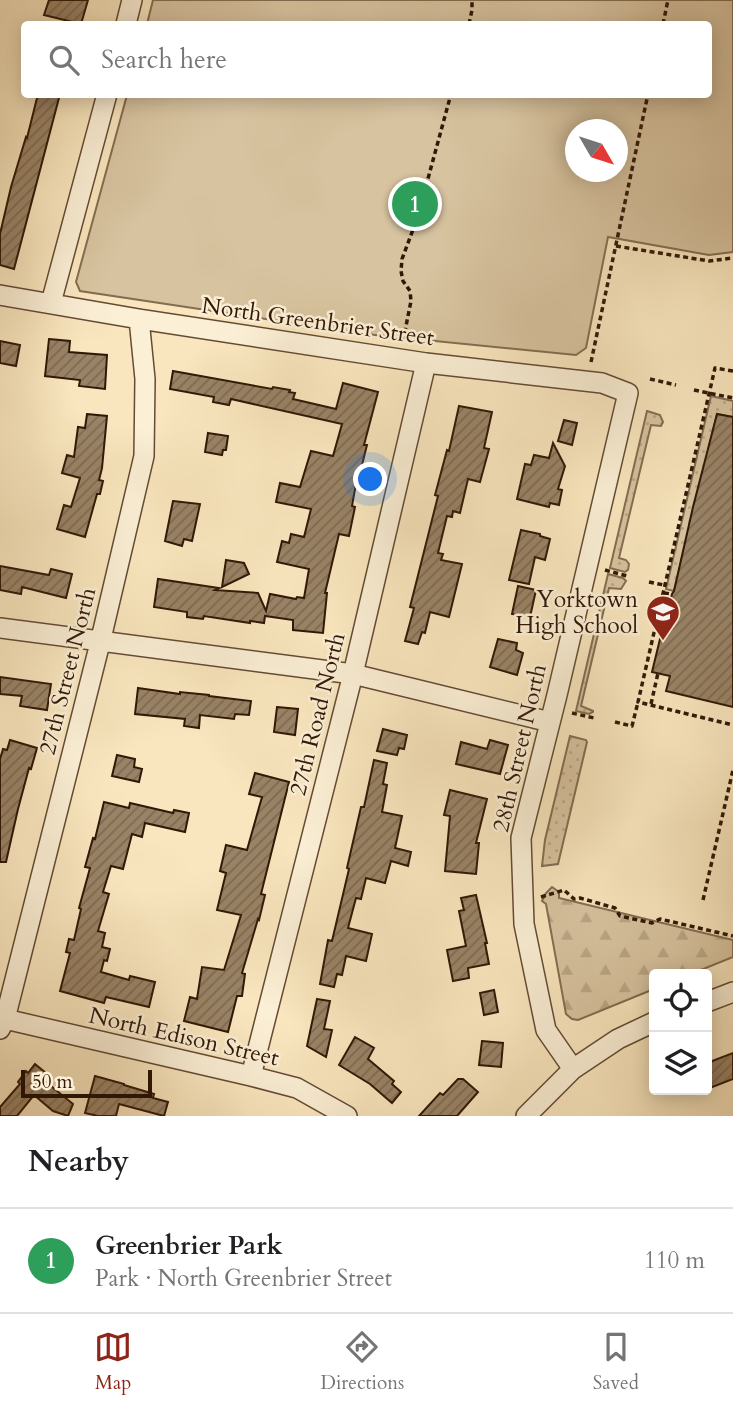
<!DOCTYPE html>
<html lang="en">
<head>
<meta charset="utf-8">
<style>
  body { margin:0; font-family:Cardo,serif; background:#f2f2f2; color:#202124 }
  .controls { position:absolute; right:21px; bottom:21px; display:grid; overflow:hidden; border-radius:7px; box-shadow:0 4px 18px #0003 }
  .controls button { width:63px; height:63px; display:grid; place-items:center; padding:0; border:0; border-bottom:2px solid #e0e0e0; background:#fff; color:#202124; font:35px sans-serif }
  .compass { position:absolute; left:565px; top:119px; width:63px; height:63px; border-radius:50%; background:#fff; box-shadow:0 4px 18px #0003; rotate:129deg }
  .scale { position:absolute; left:21px; bottom:18px; width:131px; box-sizing:border-box; padding-left:7px; border:4px solid #311706; border-top:0; font-size:19px; line-height:24px; white-space:nowrap; color:#311706; -webkit-text-stroke:5px #fbefd5; paint-order:stroke }
  .you { position:absolute; left:371px; top:480px; width:24px; height:24px; margin:-18px; border:5px solid #fff; border-radius:50%; background:#1a73e8; box-shadow:0 0 0 10px #1a73e833 }
  .badge { display:grid; place-items:center; width:46px; height:46px; border-radius:50%; background:#8f2418; color:#fff; font-size:23px; font-weight:700 }
  .pin { position:absolute; translate:-50% -50%; border:4px solid #fff; box-shadow:0 2px 7px #0006 }
  .list { margin:0; padding:0; list-style:none }
  h2 { display:flex; justify-content:space-between; align-items:center; height:91px; margin:0; padding:0 28px; font-size:30px }
  h2 small { font-size:23px; font-weight:400; color:#757577 }
  .list li { display:grid; grid-template-columns:46px 1fr auto; gap:21px; align-items:center; box-sizing:border-box; height:105px; padding:0 28px; border-top:2px solid #e0e0e0 }
  .list b { display:block; font-size:26px; white-space:nowrap }
  .list p { margin:0; font-size:23px; white-space:nowrap; color:#757577 }
  .list em { font-size:23px; font-style:normal; color:#757577 }
  .icon { flex:none; width:38px; height:38px; fill:none; stroke:currentColor; stroke-width:2; stroke-linecap:round; stroke-linejoin:round }
  .map { position:relative; flex:none; width:733px; height:1116px; overflow:hidden }
  .search { position:absolute; background:#fff; box-shadow:0 4px 18px #0003; left:21px; right:21px; top:21px; height:77px; display:flex; align-items:center; gap:18px; box-sizing:border-box; padding:0 24px; border-radius:7px; color:#757577; font-size:26px }
  .sheet { height:196px; background:#fff }
  nav { display:flex; justify-content:space-around; align-items:center; box-sizing:border-box; height:98px; border-top:2px solid #e0e0e0; background:#fff; font-size:19px; color:#757577 }
  nav a { display:grid; justify-items:center; gap:4px }
  nav .on { color:#8f2418 }
  .map>svg:first-child { display:block }
  .grass { fill:url(#grass-dots); stroke:#846d52; stroke-width:2 }
  .forest { fill:url(#forest-firs); stroke:#846d52; stroke-width:2 }
  .park { fill:#d7c39f; stroke:#846d52; stroke-width:2; fill-rule:evenodd }
  .building { fill:url(#building-hatch); stroke:#311706; stroke-width:2 }
  .lines { fill:none; stroke-linecap:round; stroke-linejoin:round }
  .minor-casing { stroke:#634b34; stroke-width:22 }
  .path { stroke:#311706; stroke-width:3.5; stroke-dasharray:5 3.5; stroke-linecap:butt }
  .minor { stroke:#fbefd5; stroke-width:19 }
  .labels { text-anchor:middle; stroke-width:5; stroke-linejoin:round; paint-order:stroke }
  .street-label { font-size:23px; fill:#311706; stroke:#fbefd5 }
  .poi-label { font-size:23px; fill:#311706; stroke:#fbefd5; text-anchor:end }
</style>
</head>
<body>
<div class="map">
<svg width="733" height="1116" viewBox="0 0 733 1116">
  <defs>
    <pattern id="grass-dots" width="8" height="8" patternUnits="userSpaceOnUse" patternTransform="scale(1.75)"><rect width="8" height="8" fill="#d7c39f"/><path d="M2 2h.1M6 6h.1" fill="none" stroke="#b9a787" stroke-width="1.8" stroke-linecap="round"/></pattern>
    <pattern id="forest-firs" width="22" height="20" patternUnits="userSpaceOnUse" patternTransform="scale(1.75)"><rect width="22" height="20" fill="#d7c39f"/><path d="M5 1l3.5 6h-7zM16 11l3.5 6h-7z" fill="#b9a787"/></pattern>
    <pattern id="building-hatch" width="6" height="6" patternUnits="userSpaceOnUse" patternTransform="scale(1.75)"><rect width="6" height="6" fill="#998366"/><path d="M-1 1l2-2M0 6l6-6M5 7l2-2" fill="none" stroke="#7d6a52"/></pattern>
  </defs>
  <rect width="100%" height="100%" fill="#f9e6be"/>
  <filter id="stains"><feTurbulence type="fractalNoise" baseFrequency=".00286" numOctaves="4"/><feColorMatrix values="0 0 0 0 .2 0 0 0 0 .09 0 0 0 0 .02 0 0 0 .5 -.17"/></filter>
  <radialGradient id="worn" r=".72"><stop offset=".6" stop-color="#630" stop-opacity="0"/><stop offset="1" stop-color="#630" stop-opacity=".3"/></radialGradient>
  <path class="grass" d="M711 396 733 401V417L717 414 674 591 666 589Z
    M647 411 660 415 663 422 661 426 651 425 619 558 626 560 629 564 628 570 625 572 610 568Z
    M608 574 623 578 626 581 621 589 609 588 581 706 593 711V712L589 714 576 711Z
    M570 736 586 740 587 742 558 864 542 866 545 840Z"/>
  <path class="forest" d="M552 887 559 892V898L733 940V957L691 974H654V989L578 1020 572 1019 566 1014 546 904 542 901 546 893Z"/>
  <path class="park" d="M153 0H733V252L709 255 608 237 586 348 576 355 365 334 80 291 76 282 127 95 708 94V24H147ZM576 130H618V172H576Z"/>
  <path class="building" d="M49 0H88L81 24 44 15Z
    M38 94H60L14 269 0 265V234L11 187 26 137 27 138Z
    M49 339 70 341 69 352 107 355 105 389 79 386 80 380 45 376Z
    M0 341 20 345 16 366 0 363Z
    M173 371 272 389 273 387 290 390 289 392 295 393 293 399 336 409 343 383 378 392 364 445H367L360 473 358 472 352 506 355 507 349 536 339 534 325 593H327L323 633 293 630V620L265 616 264 623 250 621V623L204 616 203 619 187 617V612L154 607 158 579 219 588 215 590 258 593 266 611 270 594 296 599 297 597 304 598 309 569 277 562 282 541 289 543 291 534 304 537 311 509 276 502 280 483 300 487 311 451 333 456 342 424 231 399 229 405 213 402 214 397 170 389Z
    M459 406 492 412 484 448 489 449 480 482 468 479 460 513 453 511 452 517 447 516 438 553 443 554 441 560 462 564 449 617 430 612 425 633 422 632 418 644 405 641 414 608 410 607 438 496 435 495 447 450 449 451Z
    M87 414 107 416 102 468 99 480 103 481 100 494H97L85 537 57 529 64 505 71 507 80 478 62 473 67 455 74 457 78 427 85 428Z
    M717 414 733 417V707L666 691 670 676 652 672 668 606 669 607 672 594 674 591 693 507Z
    M564 420 577 423 572 445 558 441Z
    M208 433 228 436 226 450H223L222 455 205 452Z
    M553 443 565 466 558 489 562 490 559 505 550 503 549 507 517 499 525 464 531 465 534 455 549 458Z
    M173 501 200 504 192 541 184 539 182 546 165 541Z
    M521 530 540 534V536L550 539 545 560 535 557 529 584 509 580Z
    M226 560 244 563 249 574 222 587Z
    M0 566 49 575 51 569 72 574 66 598 22 587 21 594 0 590Z
    M518 586 536 590 530 617 512 614Z
    M498 639 517 643 516 650 523 653 517 675 490 667Z
    M0 677 51 684 47 710 20 706 22 696 0 694Z
    M138 688 180 694V692L209 695V696L251 701 249 715 235 714 234 719 200 715 199 728 184 726 185 719 135 714Z
    M277 707 298 709 295 735 274 732Z
    M383 729 407 735 404 749 399 748 397 755 377 751Z
    M10 740 37 748 31 769 29 768 18 809 6 862H0V759L3 749 7 750Z
    M490 740 508 745 500 774 456 764 461 742 487 749Z
    M117 755 135 759 134 767 142 769 139 782 112 776Z
    M374 760 387 763 383 784 387 785 382 812 402 816 395 848 411 852 408 866 391 861 385 883 366 878 361 899 356 898 348 928 372 934 366 961 346 956 342 975 337 974 334 987 320 984 328 940 332 941 349 869 347 868 361 807H364Z
    M255 773 289 782 261 894 265 895 259 920 258 919 242 973 245 974 242 996H237L228 1032 184 1021 190 997 197 999 202 967 224 970 241 915 217 910 226 873 220 871 226 845 247 850 262 797 249 794Z
    M450 790 487 799 476 843H479L476 874 445 871 450 816 444 815Z
    M104 802 129 808 130 803 173 813 174 810 189 813 185 832 145 823 142 837 132 834 123 869 111 866 103 892 109 894 98 931 105 933 102 947 110 949 107 961 104 960 101 972 129 980 130 976 155 982 149 1007 106 997 104 1003 60 991 70 953 66 952 69 939 74 940 81 909 79 908 90 868 85 867 93 838 95 839Z
    M476 895 487 943H485L489 964 468 968 469 978 453 981 447 950 466 946 459 911 464 910 461 898Z
    M494 990 498 1012 484 1015 480 993Z
    M317 999 330 1001 324 1029 332 1030 326 1057 307 1046Z
    M355 1037 374 1048 368 1059 394 1081 392 1084 401 1092 392 1103 370 1084 339 1065Z
    M482 1041 503 1043 501 1067 479 1065Z
    M733 1053V1079L707 1089V1063Z
    M35 1064 46 1073 41 1078 73 1104 68 1116 53 1111 34 1095 17 1116H0V1107L20 1084 18 1082 26 1071 28 1073Z
    M95 1076 124 1084V1085L154 1094 153 1098 168 1102 164 1116 119 1104 116 1116H98L85 1113Z
    M458 1079H463L478 1092 457 1116H419L440 1093 443 1095Z"/>
  <g class="lines">
    <g class="minor-casing">
      <path id="minor" d="M126 24 132 0
        M0 295 139 319 426 363 602 383 628 393 557 695 521 838 524 924 546 1030 573 1069
        M51 303 107 94
        M0 628 353 674 550 722
        M707 1002 733 992
        M5 1019 251 1076 297 1088 347 1116
        M0 1029 5 1019 100 643 144 456 145 379 139 319
        M251 1076 353 674 426 363
        M526 1116 573 1069 618 1039 654 1022"/>
    </g>
    <path class="path" d="M469 24 472 10V0
      M663 24 668 0
      M616 246 709 261 733 258
      M403 341 411 301 410 291 403 281 401 271 402 259 417 219 451 94
      M591 362 648 94
      M733 371 715 368 638 702 733 725
      M650 379 676 385
      M694 390 733 398
      M605 570 627 576
      M649 582 664 585
      M664 593 672 594
      M651 704 658 673
      M572 713 594 718
      M615 722 632 726 638 702
      M541 897 564 890 574 899 580 898 615 908 620 916 652 923 660 919 733 936
      M703 900 733 770"/>
    <use href="#minor" class="minor"/>
  </g>
  <defs>
    <g id="school-pin" transform="scale(1.75)"><path d="M0 17L-7.5 6A9.5 9.5 0 1 1 7.5 6Z" fill="#8f2418" stroke="#fbefd5"/><path d="M0-5L7-2L0 1L-7-2ZM-4 1L0 2.5L4 1V4Q0 6-4 4Z" fill="#fff"/></g>
  </defs>
  <g fill-rule="evenodd">
    <use href="#school-pin" x="663" y="612"/>
  </g>
  <g class="labels">
    <g class="street-label">
      <text transform="translate(318 321) rotate(8)" y="8">North Greenbrier Street</text>
      <text transform="translate(67 671) rotate(-76)" y="8">27th Street North</text>
      <text transform="translate(317 714) rotate(-76)" y="8">27th Road North</text>
      <text transform="translate(519 748) rotate(-77)" y="8">28th Street North</text>
      <text transform="translate(184 1036) rotate(13)" y="8">North Edison Street</text>
    </g>
    <g class="poi-label">
      <text x="638" y="607">Yorktown<tspan x="638" dy="26">High School</tspan></text>
    </g>
  </g>
  <rect width="100%" height="100%" filter="url(#stains)"/>
  <rect width="100%" height="100%" fill="url(#worn)"/>
</svg>
<div class="controls">
<button><svg class="icon" aria-label="locate" viewBox="0 0 24 24"><circle cx="12" cy="12" r="6"/><path d="M12 2v4M12 18v4M2 12h4M18 12h4"/></svg></button>
<button><svg class="icon" aria-label="layers" viewBox="0 0 24 24"><path d="M12 4l9 5-9 5-9-5zM3 14l9 5 9-5"/></svg></button>
</div>
<svg class="compass" viewBox="-18 -18 36 36"><path d="M0-13l5 13h-10z" fill="#e53935"/><path d="M0 13l5-13h-10z" fill="#757577"/></svg>
<div class="scale">50 m</div>
<div class="you"></div>
<div class="pin badge" style="left:415px;top:204px;background:#2e9e5b">1</div>
<div class="search"><svg class="icon" aria-label="search" viewBox="0 0 24 24"><circle cx="10" cy="10" r="6"/><path d="M15 15l6 6"/></svg>Search here</div>
</div>
<section class="sheet">
<h2>Nearby<small></small></h2>
<ul class="list">
<li><span class="badge" style="background:#2e9e5b">1</span><div><b>Greenbrier Park</b><p>Park · North Greenbrier Street</p></div><em>110 m</em></li>
</ul>
</section>
<nav>
<a class="on"><svg class="icon" aria-label="map" viewBox="0 0 24 24"><path d="M3 6l6-2 6 2 6-2v14l-6 2-6-2-6 2zM9 4v14M15 6v14"/></svg>Map</a>
<a><svg class="icon" aria-label="directions" viewBox="0 0 24 24"><path d="M12 3l9 9-9 9-9-9zM9 14v-3h6M13 9l2 2-2 2"/></svg>Directions</a>
<a><svg class="icon" aria-label="saved" viewBox="0 0 24 24"><path d="M7 4h10v16l-5-4-5 4z"/></svg>Saved</a>
</nav>
</body>
</html>
